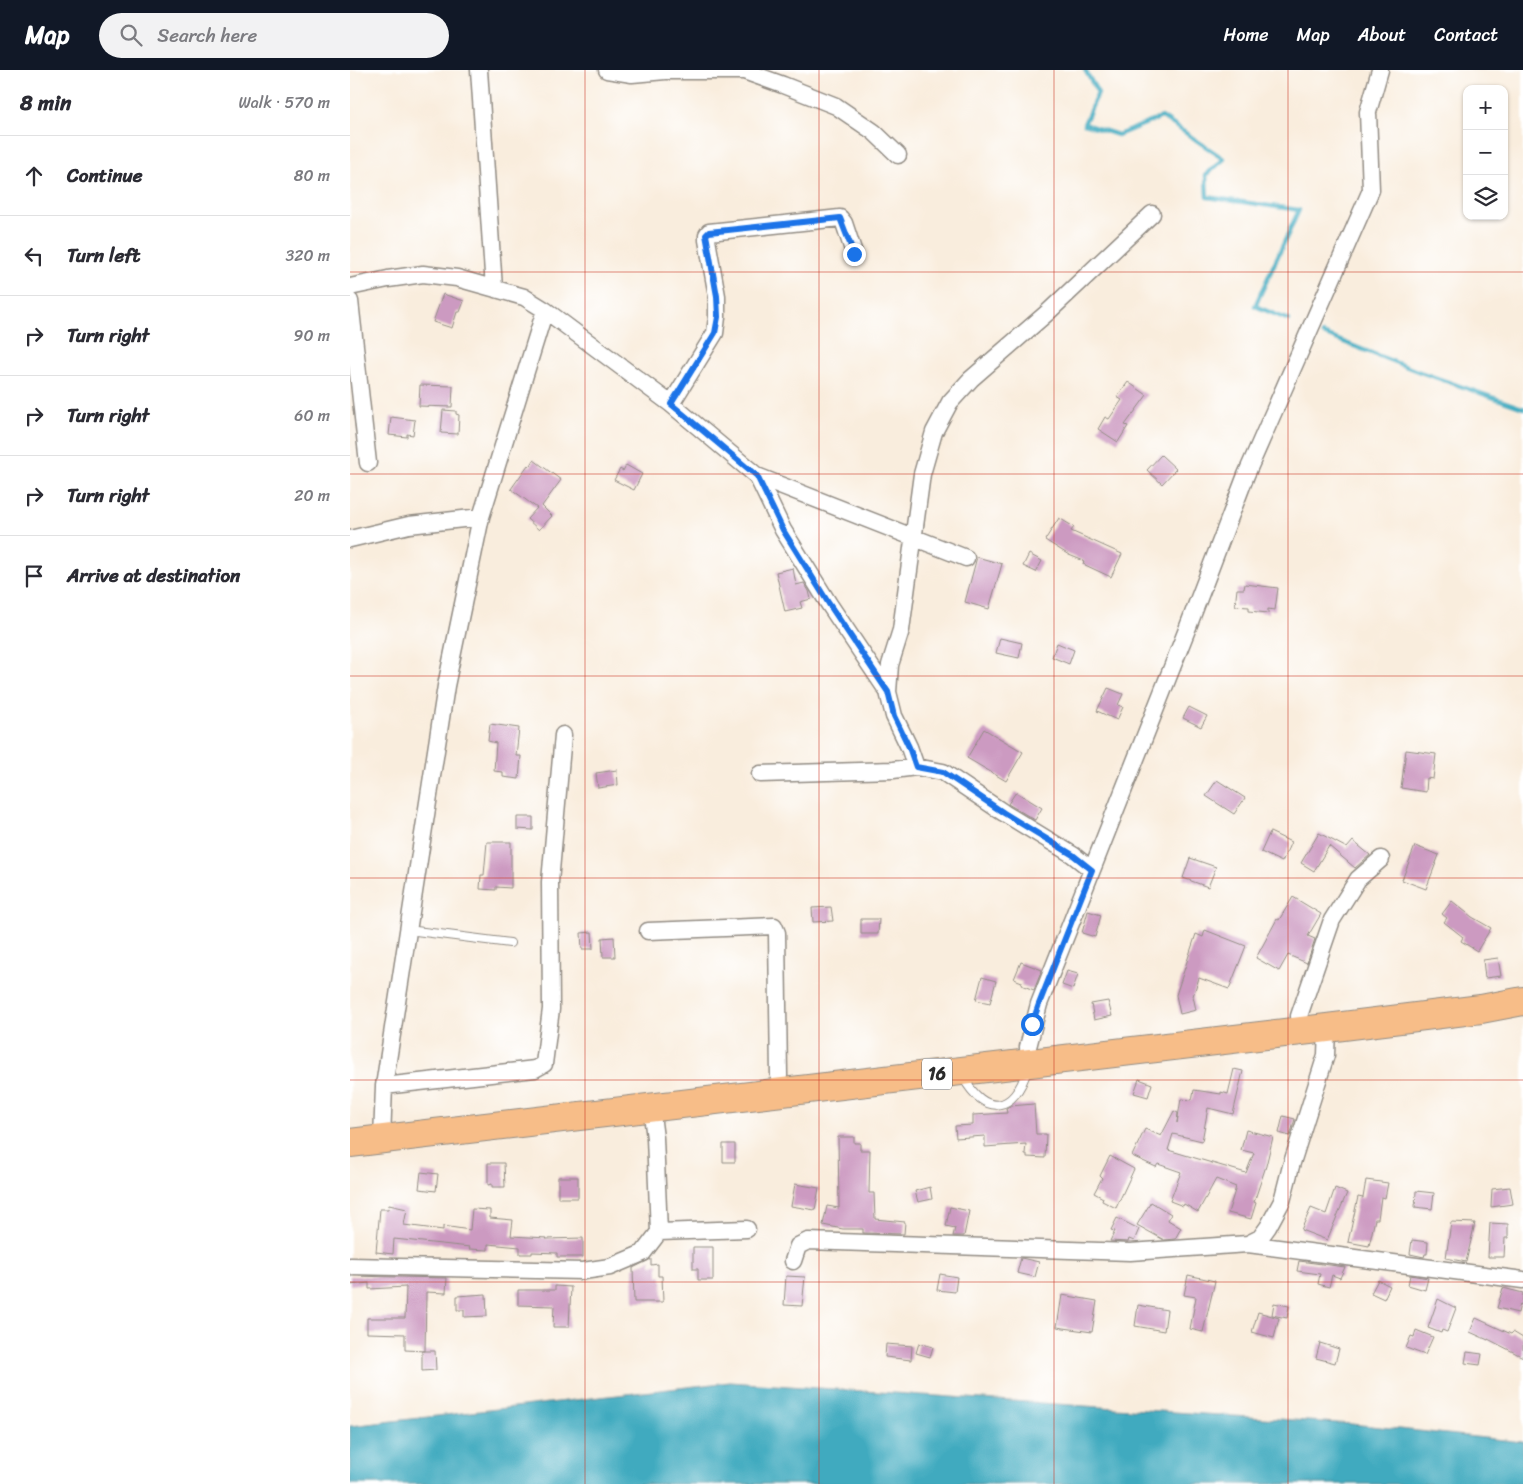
<!DOCTYPE html>
<html lang="en">
<head>
<meta charset="utf-8">
<style>
  body { margin:0; font-family:Sriracha,sans-serif; background:#f2f2f3; color:#2b2b33 }
  .controls { position:absolute; right:15px; top:15px; display:grid; overflow:hidden; border-radius:10px; box-shadow:0 1px 4px #0004 }
  .controls button { width:45px; height:45px; display:grid; place-items:center; padding:0; border:0; border-bottom:1px solid #e1e1e2; background:#fff; color:#2b2b33; font:25px sans-serif }
  .stop { position:absolute; width:15px; height:15px; margin:-11px; border:4px solid #1a73e8; border-radius:50%; background:#fff }
  .stop.end { background:#1a73e8; border-color:#fff; box-shadow:0 1px 5px #0008 }
  .list { margin:0; padding:0; list-style:none }
  h2 { display:flex; justify-content:space-between; align-items:center; height:65px; margin:0; padding:0 20px; font-size:21px }
  h2 small { font-size:16px; font-weight:400; color:#7c7c81 }
  .list li { display:grid; grid-template-columns:32px 1fr auto; gap:15px; align-items:center; box-sizing:border-box; height:80px; padding:0 20px; border-top:1px solid #e1e1e2 }
  .list b { display:block; font-size:19px; white-space:nowrap }
  .list em { font-size:16px; font-style:normal; color:#7c7c81 }
  .icon { flex:none; width:28px; height:28px; fill:none; stroke:currentColor; stroke-width:2; stroke-linecap:round; stroke-linejoin:round }
  .map { position:relative; flex:none; width:1173px; height:1414px; overflow:hidden }
  header { display:flex; align-items:center; gap:30px; box-sizing:border-box; height:70px; padding:0 25px; background:#111827; color:#fff }
  header strong { font-size:24px }
  nav { display:flex; gap:28px; margin-inline-start:auto; font-size:18px }
  .search { width:350px; height:45px; background:#f2f2f3; display:flex; align-items:center; gap:12px; box-sizing:border-box; padding:0 18px; border-radius:28px; color:#7c7c81; font-size:19px }
  main { display:flex }
  aside { flex:1; background:#fff }
  .map>svg:first-child { display:block }
  .water { fill:#40aabf; stroke:#366a75 }
  .lines { fill:none; stroke-linecap:round; stroke-linejoin:round }
  .stream { stroke:#40aabf; stroke-width:4.5 }
  .building { fill:#cc9ac1 }
  .service-casing { stroke:#928c84; stroke-width:10 }
  .minor-casing { stroke:#928c84; stroke-width:19 }
  .trunk-casing { stroke:#928c84; stroke-width:30 }
  .service { stroke:#fff; stroke-width:8 }
  .minor { stroke:#fff; stroke-width:16 }
  .trunk { stroke:#f7bd88; stroke-width:28 }
  .route { stroke:#1a73e8; stroke-width:6 }
  .grid { fill:none; stroke:#c8321e; stroke-width:1; stroke-opacity:0.55 }
  .labels { text-anchor:middle; stroke-width:4; stroke-linejoin:round; paint-order:stroke }
  .shield { fill:#fff; stroke:#6b6b6b; stroke-width:1 }
  .shield-label { font-size:18px; font-weight:bold; fill:#2b2b2b }
</style>
</head>
<body>
<header>
<strong>Map</strong>
<div class="search"><svg class="icon" aria-label="search" viewBox="0 0 24 24"><circle cx="10" cy="10" r="6"/><path d="M15 15l6 6"/></svg>Search here</div>
<nav><a>Home</a><a>Map</a><a>About</a><a>Contact</a></nav>
</header>
<main>
<aside>
<h2>8 min<small>Walk · 570 m</small></h2>
<ul class="list">
<li><svg class="icon" aria-label="ahead" viewBox="0 0 24 24"><path d="M12 20V5M6 11l6-6 6 6"/></svg><div><b>Continue</b></div><em>80 m</em></li>
<li><svg class="icon" aria-label="left" viewBox="0 0 24 24"><path d="M17 20v-9H6M10 6l-5 5 5 5"/></svg><div><b>Turn left</b></div><em>320 m</em></li>
<li><svg class="icon" aria-label="right" viewBox="0 0 24 24"><path d="M7 20v-9h11M14 6l5 5-5 5"/></svg><div><b>Turn right</b></div><em>90 m</em></li>
<li><svg class="icon" aria-label="right" viewBox="0 0 24 24"><path d="M7 20v-9h11M14 6l5 5-5 5"/></svg><div><b>Turn right</b></div><em>60 m</em></li>
<li><svg class="icon" aria-label="right" viewBox="0 0 24 24"><path d="M7 20v-9h11M14 6l5 5-5 5"/></svg><div><b>Turn right</b></div><em>20 m</em></li>
<li><svg class="icon" aria-label="arrive" viewBox="0 0 24 24"><path d="M6 21V4h12l-3 4 3 4H6"/></svg><div><b>Arrive at destination</b></div></li>
</ul>
</aside>
<div class="map">
<svg width="1173" height="1414" viewBox="0 0 1173 1414">
  <rect width="100%" height="100%" fill="#fff"/>
  <filter id="ink" filterUnits="userSpaceOnUse"><feTurbulence type="fractalNoise" baseFrequency=".02" numOctaves="2"/><feDisplacementMap in="SourceGraphic" scale="10" xChannelSelector="R" yChannelSelector="G"/><feConvolveMatrix kernelMatrix="1 2 1 2 8 2 1 2 1" color-interpolation-filters="sRGB"/></filter>
  <filter id="wash" filterUnits="userSpaceOnUse"><feTurbulence type="fractalNoise" baseFrequency=".0096" numOctaves="4" result="noise"/><feDisplacementMap in="SourceGraphic" scale="20" xChannelSelector="R" yChannelSelector="G"/><feGaussianBlur stdDeviation="1.12" result="paint"/><feColorMatrix in="noise" values="0 0 0 0 0 0 0 0 0 0 0 0 0 0 0 0 0 1.4 0 .05"/><feComposite in="paint" operator="in"/></filter>
  <g filter="url(#wash)">
    <rect width="100%" height="100%" fill="#f9eddd"/>
    <path class="water" d="M380 1312 1002 1354 1173 1372V1414H0V1356Z"/>
    <g class="lines">
      <path class="stream" d="M735 0 748 23 734 54 768 65 812 47 874 89 856 105 857 127 949 140 905 236 939 250
        M973 264 1070 302 1173 338"/>
    </g>
    <g id="blocks">
      <path class="building" d="M93 224 114 231 110 242H107L102 258 83 252Z
        M778 312 797 325 775 355 778 356 768 372 748 359 755 347 759 349 772 330 767 327Z
        M70 315 103 316 102 337 69 336Z
        M93 340 106 341V344L109 345 108 364 91 363Z
        M41 347 65 350 63 365 57 364V367L39 365Z
        M811 385 826 399 812 414 797 400Z
        M184 390 211 410 192 436 202 446 189 460 177 449 187 438 161 419 178 395 180 397Z
        M276 395 292 404 284 420 264 410 270 399 273 401Z
        M709 448 724 457 721 461 772 484 761 507 733 494 734 491 719 485 695 470Z
        M679 484 692 491 686 502 673 496Z
        M627 487 652 494 639 539 615 532Z
        M443 498 446 515 454 513 459 521 461 529 450 532 452 538 435 542 426 502Z
        M895 514 928 518 925 540 918 539V543L899 541V537L885 536 887 519H894Z
        M650 568 672 573 669 588 646 583Z
        M707 573 724 580 719 594 702 587Z
        M758 618 773 624 768 635 773 637 767 650 747 641Z
        M839 637 857 646 851 657 833 648Z
        M140 654 169 658 166 686H171L169 709 153 707V702L144 701 146 673 138 671Z
        M634 659 673 682 656 711 617 688Z
        M1056 680 1086 684 1083 709 1077 708 1076 722 1051 718Z
        M267 700 268 715 248 718 246 703Z
        M867 710 895 728 884 744 856 726Z
        M666 722 692 738 685 750 658 734Z
        M167 747H183V760L167 759Z
        M920 762 941 772 932 792 911 782Z
        M969 763 997 778 1003 771 1020 785 1005 798 979 776 964 801 951 793Z
        M137 772H161V818L146 817V820L130 819 131 805H134Z
        M1065 776 1089 785 1076 819 1052 810Z
        M840 788 866 797 858 817 833 808Z
        M943 827 971 844 958 866 965 869 957 893 938 885 929 901 906 888 927 849 929 850Z
        M1102 831 1122 847 1141 858 1127 881 1111 871 1113 867 1094 852 1097 848 1092 844Z
        M481 837 483 851 463 852 462 838Z
        M738 841 751 845 745 867 732 863Z
        M511 849H529L528 864H511Z
        M855 860 896 876 879 919 849 908 843 926 846 940 830 944 826 925 846 864 853 867Z
        M242 862 243 879H232L231 863Z
        M264 867 265 887H253L252 868Z
        M1148 888 1151 906 1135 908 1133 890Z
        M671 892 692 900 684 920 671 915 672 912 664 909Z
        M717 901 728 904 723 919 712 915Z
        M632 907 646 911 640 933 626 930Z
        M758 931 762 946 744 950 741 934Z
        M884 999 893 1001 883 1044 858 1038 852 1071 823 1064 818 1080 896 1103 904 1083 891 1080 896 1060 923 1067 916 1096 904 1132 906 1133 901 1149 878 1143 886 1117 866 1109 848 1142 834 1134 833 1136 820 1131 831 1102 808 1094 806 1097 782 1086 795 1059 811 1066 824 1041 828 1043 827 1053 831 1029 842 1030 844 1020 871 1024V1022L878 1024Z
        M789 1009 802 1014 798 1027 784 1023Z
        M684 1034 686 1064H696L695 1088 677 1087V1084H675L676 1074 635 1077V1066L606 1068 605 1056 623 1055V1045L657 1043 656 1038 660 1036Z
        M933 1046 945 1049 940 1066 929 1063Z
        M488 1067H504V1073H510V1080H520L519 1123H524L525 1149 555 1152 554 1164 513 1163V1159H493L473 1155 477 1136 489 1138Z
        M373 1074H385V1092H373Z
        M760 1086 784 1099 766 1138 752 1131 753 1128 744 1123 752 1108 750 1106Z
        M138 1093H154L155 1117H142V1114L138 1115Z
        M71 1102 88 1104 86 1121 69 1119Z
        M208 1107H228V1128H208Z
        M1016 1110 1038 1113 1035 1128 1031 1127 1028 1149H1025L1019 1176 998 1172 1008 1127 1013 1128Z
        M445 1114 469 1118 465 1140 441 1136Z
        M580 1117 582 1129 568 1132 565 1121Z
        M1160 1117 1163 1134 1141 1137 1142 1119Z
        M985 1118 997 1123 977 1170 951 1160 961 1138 976 1144Z
        M1066 1121 1084 1123 1082 1139 1065 1137Z
        M801 1132 821 1144 818 1150 831 1158 825 1169 814 1170 787 1155Z
        M39 1135 57 1139 54 1155 93 1160V1156L120 1160 122 1139 140 1140V1148L163 1150 161 1166 197 1168 196 1169 233 1168V1187H207V1183L182 1182V1184H170V1177L138 1174V1180L119 1179 120 1177 44 1169 43 1184 26 1182 30 1139H38Z
        M600 1137 619 1141 614 1166H603L605 1158 596 1156Z
        M767 1148 789 1159 784 1171 779 1169 778 1172 760 1171 765 1161 761 1160Z
        M1101 1152 1125 1153 1116 1192 1096 1188Z
        M1140 1153 1158 1154V1168H1155L1154 1187H1138Z
        M1062 1170 1078 1172 1077 1184H1075L1074 1187 1060 1184Z
        M343 1177H363V1210H348V1199H343Z
        M671 1188 689 1192 685 1207 667 1203Z
        M301 1189V1195L308 1194V1206H312L313 1232H284L283 1198Z
        M949 1191 995 1197 990 1208 982 1205 979 1217 968 1214 970 1204 947 1201Z
        M590 1204 607 1207 605 1222 587 1220Z
        M838 1205 865 1211 853 1262 840 1259 846 1227 834 1225Z
        M1060 1205 1078 1208 1075 1220 1058 1215Z
        M0 1206 97 1208 96 1223 76 1222 75 1281 55 1280V1264L17 1263V1248H55L56 1217 19 1219V1213L0 1215Z
        M436 1206 455 1207 452 1236 434 1235Z
        M1028 1210 1040 1216 1034 1229 1021 1223Z
        M205 1216 221 1217 219 1257H203L204 1236 168 1235V1220H205Z
        M1153 1218 1173 1223 1172 1235 1170 1234 1168 1243 1147 1238Z
        M136 1224 137 1246 114 1247V1240H107V1226Z
        M712 1225 747 1231 742 1262 707 1257Z
        M1088 1229 1106 1238 1097 1262 1092 1260 1091 1263 1078 1258Z
        M924 1233 939 1236 937 1248 922 1245Z
        M788 1235 817 1240 814 1261 785 1256Z
        M908 1242 929 1248 924 1268 902 1262Z
        M1126 1248 1161 1264 1163 1262 1173 1268V1287L1138 1269V1270L1120 1262Z
        M1066 1260 1083 1267 1075 1285 1056 1278 1061 1266 1064 1267Z
        M569 1273 583 1277 580 1287 566 1283Z
        M970 1273 989 1279 985 1293 966 1288Z
        M536 1274 562 1276 561 1290 535 1287Z
        M72 1281H85L86 1300 72 1301Z
        M1117 1282 1132 1284 1130 1295 1115 1293Z"/>
    </g>
  </g>
  <g filter="url(#ink)">
    <use href="#blocks" fill-opacity="0" stroke="#928c84" stroke-width="1"/>
    <g class="lines">
      <g class="service-casing">
        <path id="service" d="M58 860 160 873
          M613 1007C635 1047 664 1043 677 1000"/>
      </g>
      <g class="minor-casing">
        <path id="minor" d="M129 0 144 218
          M257 0 282 4 284 0
          M282 4 315 1H394L433 15 486 36 524 62 548 85
          M0 217 38 209 73 204 107 208 174 227 195 240 321 334 407 406 616 488
          M0 231 18 393
          M321 334 365 263 367 247V226L357 170V165L359 162 490 148 494 153 504 183
          M407 406 433 460 479 534 538 622
          M0 469 59 455 131 447
          M566 697 559 677 544 646 538 622 540 595 551 560 572 404 584 362 600 332 621 309 697 243 802 144
          M410 704 543 700 566 697 593 702 654 743 723 785 742 800
          M298 861 424 856 427 863 429 1006
          M949 946 982 850 1008 809 1031 789
          M679 993 678 977 689 934 836 562 896 405 1021 120 1018 42 1030 0
          M34 1016 185 999 194 994 201 939 200 812 213 665
          M32 1069 34 1016 96 616 131 447 195 240
          M309 1162 397 1159
          M898 1174 1173 1210
          M443 1191 448 1176 458 1171 780 1182 898 1174 910 1168 918 1157 932 1131 941 1096 976 985 977 958
          M0 1196 233 1201 260 1197 293 1183 309 1162 305 1068 301 1037"/>
      </g>
      <g class="trunk-casing">
        <path id="trunk" d="M0 1073 977 958 1131 939 1173 931"/>
      </g>
      <use href="#service" class="service"/>
      <use href="#minor" class="minor"/>
      <use href="#trunk" class="trunk"/>
    </g>
  </g>
  <g class="lines" filter="url(#ink)">
    <path class="route" d="M504 184 490 148 359 162 356 165 357 170 367 226 368 247 365 263 321 334 407 406 433 460 479 534 538 622 544 646 559 677 566 697 593 702 654 743 723 785 742 800 689 934 682 954"/>
  </g>
  <path class="grid" d="M235 0V1414M469 0V1414M704 0V1414M938 0V1414M0 202H1173M0 404H1173M0 606H1173M0 808H1173M0 1010H1173M0 1212H1173"/>
  <g class="labels">
    <rect class="shield" x="572" y="988.5" width="30" height="31" rx="4"/>
    <g class="shield-label">
      <text x="587" y="1010">16</text>
    </g>
  </g>
</svg>
<div class="controls">
<button>+</button>
<button>−</button>
<button><svg class="icon" aria-label="layers" viewBox="0 0 24 24"><path d="M12 4l9 5-9 5-9-5zM3 14l9 5 9-5"/></svg></button>
</div>
<div class="stop" style="left:682px;top:954px"></div>
<div class="stop end" style="left:504px;top:184px"></div>
</div>
</main>
</body>
</html>
